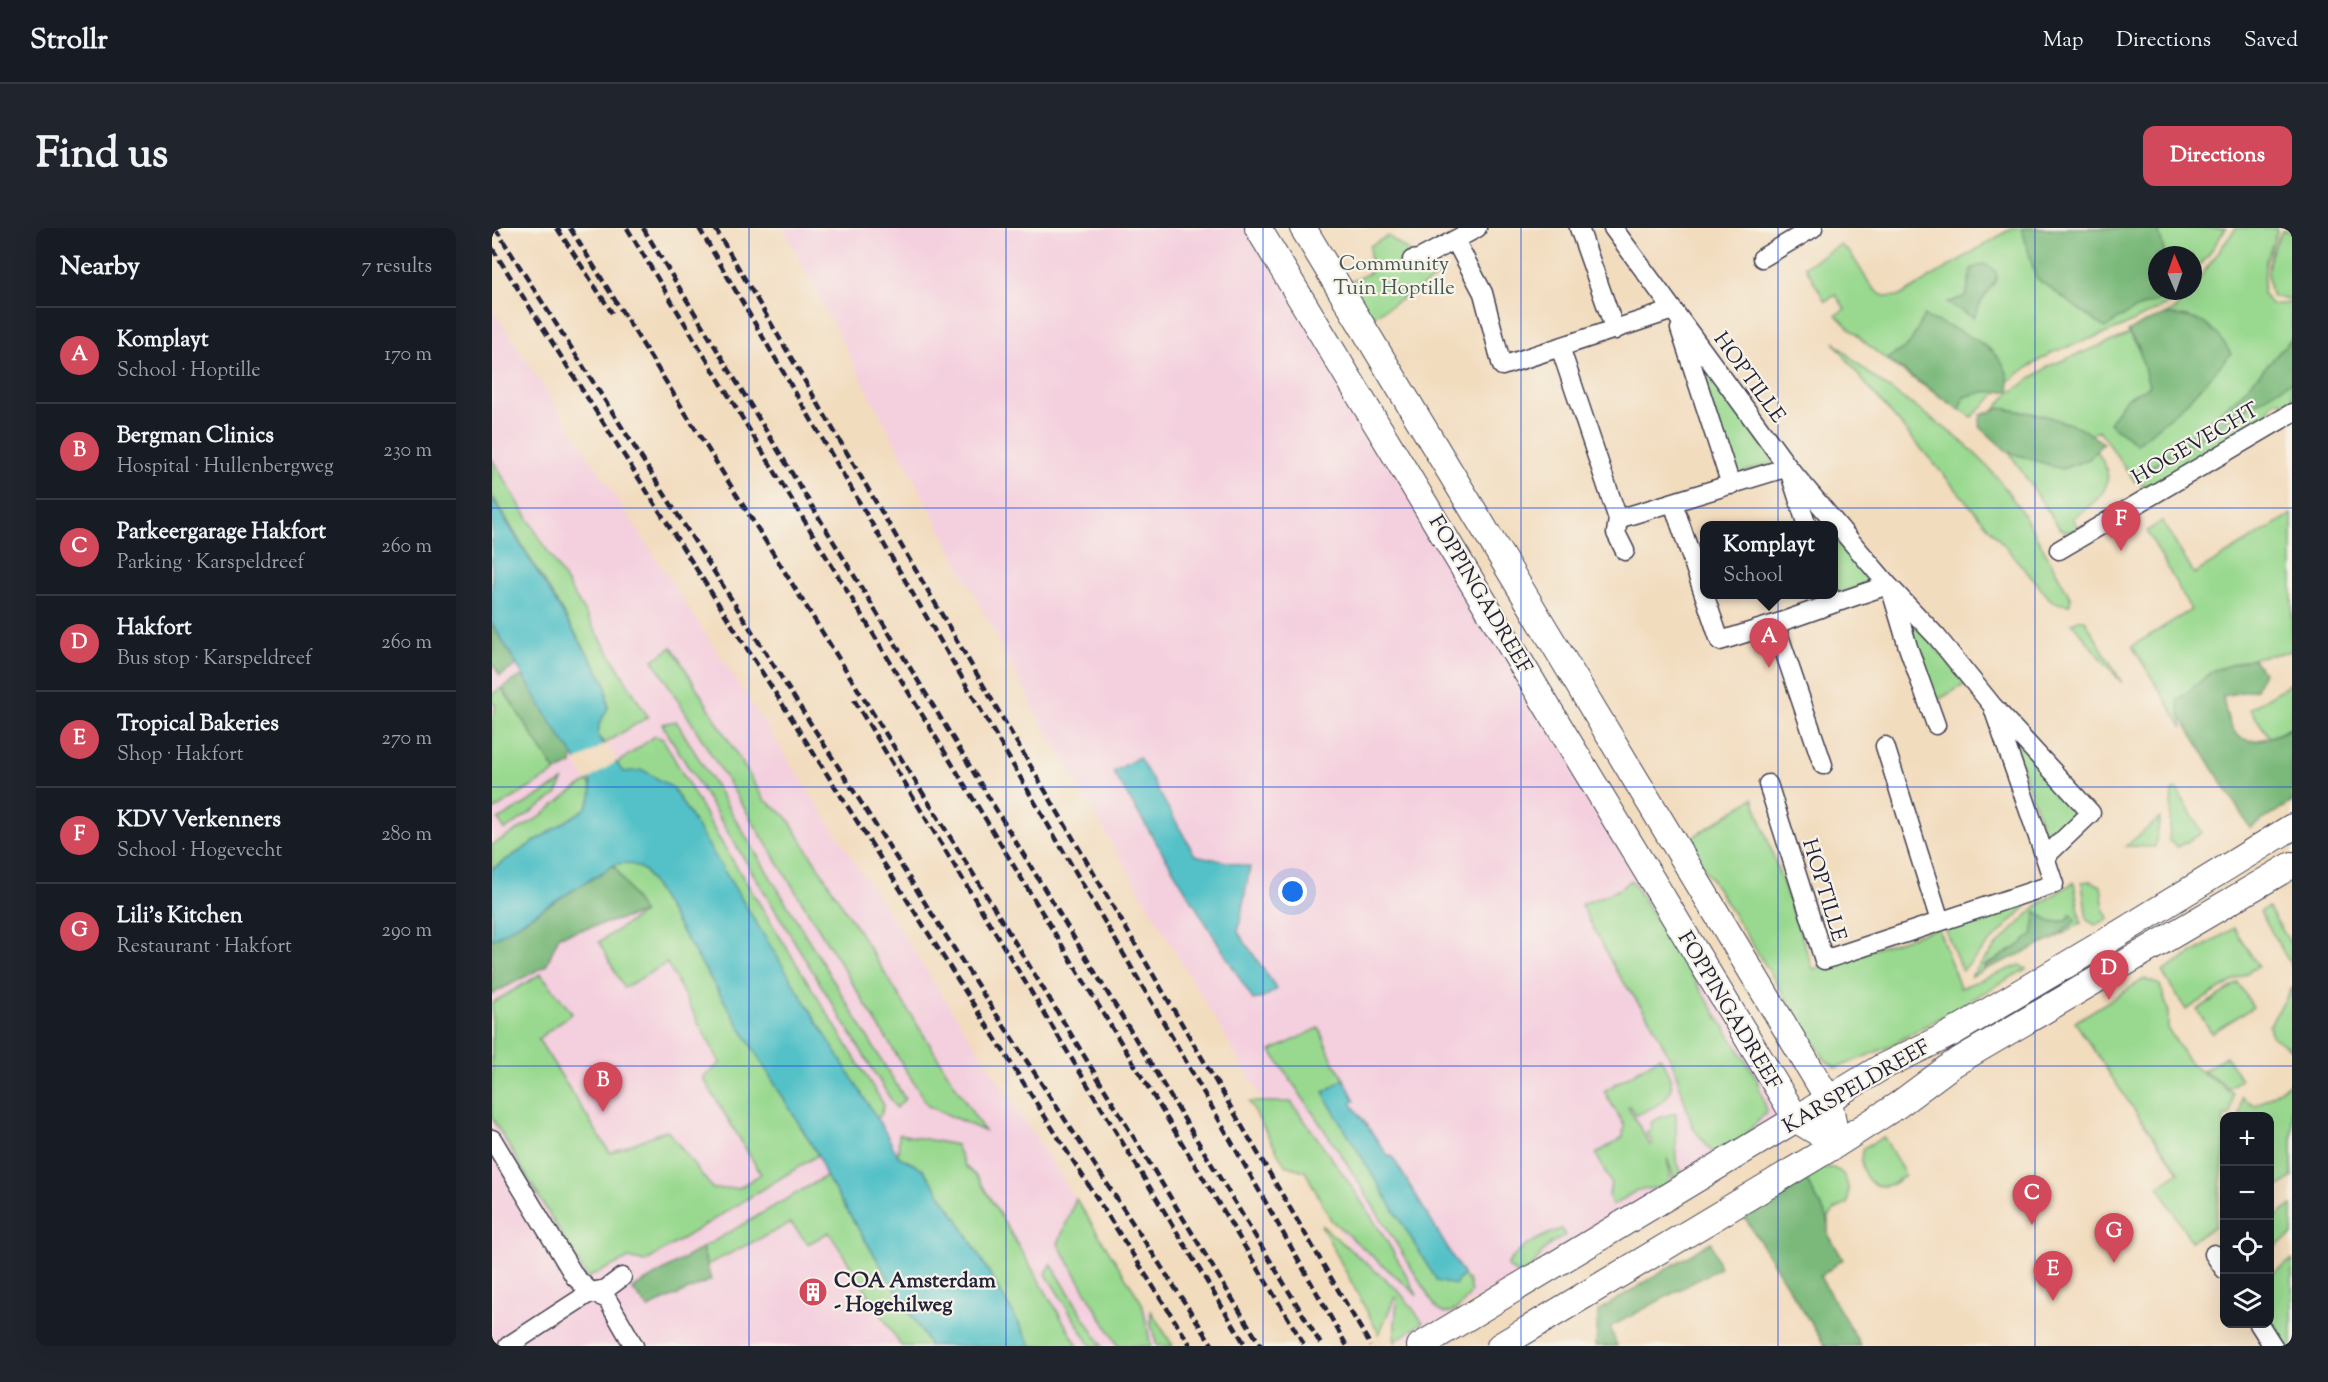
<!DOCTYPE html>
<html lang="en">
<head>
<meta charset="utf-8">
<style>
  body { margin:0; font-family:"Sorts Mill Goudy",serif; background:#20242c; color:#f1f3f6 }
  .controls { position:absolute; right:18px; bottom:18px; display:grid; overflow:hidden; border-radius:12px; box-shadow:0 6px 24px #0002 }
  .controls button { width:54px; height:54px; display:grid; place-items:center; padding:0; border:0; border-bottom:2px solid #363941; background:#171b24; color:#f1f3f6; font:30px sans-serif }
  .compass { position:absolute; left:1656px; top:18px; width:54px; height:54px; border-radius:50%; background:#171b24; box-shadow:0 6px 24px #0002; rotate:358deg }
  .you { position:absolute; left:801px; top:664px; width:21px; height:21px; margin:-15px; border:4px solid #fff; border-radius:50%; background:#1a73e8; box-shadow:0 0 0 9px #1a73e833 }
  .badge { display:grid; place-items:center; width:39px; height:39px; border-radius:50%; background:#d1495b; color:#fff; font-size:20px; font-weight:700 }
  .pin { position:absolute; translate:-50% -50px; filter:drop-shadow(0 2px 3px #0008) }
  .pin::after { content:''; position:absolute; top:32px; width:21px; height:18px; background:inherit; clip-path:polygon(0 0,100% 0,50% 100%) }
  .popup { position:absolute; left:1208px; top:293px; width:138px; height:78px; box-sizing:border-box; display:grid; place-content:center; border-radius:12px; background:#171b24; filter:drop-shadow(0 2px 4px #0005); font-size:20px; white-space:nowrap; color:#9ea1a6 }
  .popup b { font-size:22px; color:#f1f3f6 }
  .popup::after { content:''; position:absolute; left:50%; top:100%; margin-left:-12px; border:12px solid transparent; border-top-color:#171b24 }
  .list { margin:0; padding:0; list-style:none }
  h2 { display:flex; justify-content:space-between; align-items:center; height:78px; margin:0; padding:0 24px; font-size:26px }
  h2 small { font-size:20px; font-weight:400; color:#9ea1a6 }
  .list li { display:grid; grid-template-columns:39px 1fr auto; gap:18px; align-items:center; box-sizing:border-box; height:96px; padding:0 24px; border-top:2px solid #363941 }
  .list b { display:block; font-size:22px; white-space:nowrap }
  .list p { margin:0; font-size:20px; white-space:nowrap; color:#9ea1a6 }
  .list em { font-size:20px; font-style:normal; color:#9ea1a6 }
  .icon { flex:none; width:33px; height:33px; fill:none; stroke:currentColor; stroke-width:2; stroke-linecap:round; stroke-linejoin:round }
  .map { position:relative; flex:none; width:1800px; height:1118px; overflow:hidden; border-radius:12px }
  header { display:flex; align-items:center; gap:36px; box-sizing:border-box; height:84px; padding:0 30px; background:#171b24; border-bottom:2px solid #363941 }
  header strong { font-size:28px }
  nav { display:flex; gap:33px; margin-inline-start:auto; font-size:21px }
  .intro { display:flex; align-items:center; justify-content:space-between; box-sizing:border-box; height:144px; padding:0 36px }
  h1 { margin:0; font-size:42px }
  .button { padding:15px 27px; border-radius:12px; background:#d1495b; color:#fff; font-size:21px; font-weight:700 }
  main { display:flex; gap:36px; padding:0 36px }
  aside { flex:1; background:#171b24; border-radius:12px; box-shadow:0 6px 24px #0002 }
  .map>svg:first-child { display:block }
  .built { fill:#f4cfde }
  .green { fill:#99d98f; stroke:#5e7e65; stroke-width:1.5 }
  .forest { fill:#7ab97a; stroke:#4e6e5a; stroke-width:1.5 }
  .water { fill:#53c1c7; stroke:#3a7281; stroke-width:1.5 }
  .pier { fill:#f2dcbe }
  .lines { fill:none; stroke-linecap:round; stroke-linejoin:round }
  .street-casing { stroke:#413e4f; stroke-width:21 }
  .secondary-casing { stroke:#413e4f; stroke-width:28 }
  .street { stroke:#fff; stroke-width:18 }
  .secondary { stroke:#fff; stroke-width:26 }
  .rail { stroke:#22223b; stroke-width:4.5; stroke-dasharray:9 4.5; stroke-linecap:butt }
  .grid { fill:none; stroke:#1d4ed8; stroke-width:1.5; stroke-opacity:0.55 }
  .labels { text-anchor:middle; stroke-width:4.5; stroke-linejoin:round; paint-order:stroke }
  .park-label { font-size:21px; fill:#465954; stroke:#f7f3e8 }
  .street-label { font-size:21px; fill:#22223b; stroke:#f7f3e8 }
  .poi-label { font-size:21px; font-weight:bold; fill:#22223b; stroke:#f7f3e8; text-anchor:start }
</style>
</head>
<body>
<header>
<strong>Strollr</strong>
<nav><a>Map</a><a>Directions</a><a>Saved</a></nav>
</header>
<div class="intro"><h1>Find us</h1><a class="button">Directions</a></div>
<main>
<aside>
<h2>Nearby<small>7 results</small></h2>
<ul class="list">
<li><span class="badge">A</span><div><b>Komplayt</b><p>School · Hoptille</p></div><em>170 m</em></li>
<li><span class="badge">B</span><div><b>Bergman Clinics</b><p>Hospital · Hullenbergweg</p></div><em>230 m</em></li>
<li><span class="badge">C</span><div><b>Parkeergarage Hakfort</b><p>Parking · Karspeldreef</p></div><em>260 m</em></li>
<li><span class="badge">D</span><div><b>Hakfort</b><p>Bus stop · Karspeldreef</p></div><em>260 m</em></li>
<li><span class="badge">E</span><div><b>Tropical Bakeries</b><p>Shop · Hakfort</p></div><em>270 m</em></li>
<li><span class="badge">F</span><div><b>KDV Verkenners</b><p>School · Hogevecht</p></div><em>280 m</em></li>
<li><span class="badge">G</span><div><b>Lili's Kitchen</b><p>Restaurant · Hakfort</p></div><em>290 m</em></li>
</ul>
</aside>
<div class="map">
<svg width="1800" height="1118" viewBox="0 0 1800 1118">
  <rect width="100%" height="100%" fill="#f7f3e8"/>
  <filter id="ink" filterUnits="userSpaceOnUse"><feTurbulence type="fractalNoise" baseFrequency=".0167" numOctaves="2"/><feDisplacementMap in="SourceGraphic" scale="12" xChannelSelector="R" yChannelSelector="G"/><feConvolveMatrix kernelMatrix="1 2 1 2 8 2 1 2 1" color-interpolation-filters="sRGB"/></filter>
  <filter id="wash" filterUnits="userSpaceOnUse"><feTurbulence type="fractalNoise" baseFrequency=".008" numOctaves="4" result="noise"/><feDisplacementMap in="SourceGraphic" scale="24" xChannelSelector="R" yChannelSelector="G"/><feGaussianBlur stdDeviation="1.35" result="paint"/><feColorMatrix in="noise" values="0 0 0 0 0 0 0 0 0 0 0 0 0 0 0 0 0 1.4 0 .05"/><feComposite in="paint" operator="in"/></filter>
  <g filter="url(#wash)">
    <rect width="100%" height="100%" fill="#f2dcbe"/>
    <path class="built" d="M291 0H762L1305 882 912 1114 549 494Z
      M0 80 584 971 677 1118H0Z"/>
    <path class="green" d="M1520 0H1734L1715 29 1701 46V27H1665V63H1686L1674 77 1628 100 1559 125 1524 147 1480 189C1429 156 1386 131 1344 87L1353 81 1344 67 1333 73 1313 38 1348 17C1367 27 1373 62 1393 68 1398 69 1404 68 1408 68Z
      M1744 0H1784L1785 4 1774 33 1771 65 1779 77 1798 75 1800 80V173L1796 176 1785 172 1779 177 1775 188 1665 256 1653 257 1643 254 1607 202 1595 209C1600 219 1608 227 1613 237 1624 262 1598 278 1581 290L1586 300 1577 304 1568 301 1509 212 1491 196 1515 167 1559 137 1633 108 1684 81 1698 63H1701V59Z
      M1791 2 1800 4V71L1780 69C1772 43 1777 24 1791 2Z
      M896 8 915 22 927 43 942 36 949 47 880 89 857 54 878 45V18Z
      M1342 114C1354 125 1366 137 1380 148 1411 172 1446 192 1476 219 1522 260 1550 318 1579 371L1577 377 1564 375 1558 371 1367 148Z
      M1203 123 1283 234 1240 248Z
      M0 231 156 489 113 515 106 508 107 496 116 480 114 456 0 267Z
      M1800 286V423L1761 430 1686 472 1691 500 1640 418 1699 382 1655 303 1670 293 1702 346Z
      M1342 302 1387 355 1342 366Z
      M1412 382 1474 456 1444 473Z
      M1586 392H1593L1630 455 1580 395Z
      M180 419 272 571 295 589 492 903 436 878 161 432Z
      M1800 454V499L1778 510 1758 481Z
      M10 460 64 544 0 583V492L4 477 0 475V466Z
      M184 493 413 871 404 880 170 496Z
      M1521 506 1591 583 1555 613 1521 513Z
      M163 508 171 511 228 612 392 877 389 887 384 891 181 560 131 544 124 536Z
      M71 553 64 567 13 602 6 592Z
      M96 553C102 564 100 571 93 581L0 641V617L48 589 76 566Z
      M1685 561 1710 605 1686 619 1677 613 1680 563Z
      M1261 570 1321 741 1446 700 1468 760 1528 737 1534 741 1396 819 1345 840 1334 833 1195 613Z
      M1668 590 1663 619 1634 618Z
      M131 634 143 637 153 643 326 927 153 1034 137 1030 95 1050 0 890V775L49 746 80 785 46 811 118 925 175 902 221 961 247 960 269 946 211 850 228 835 175 735 132 760 107 714 151 685 122 637Z
      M1139 652 1264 849 1275 883 1250 911 1221 925 1201 900 1181 836 1159 793 1124 743 1089 677 1128 661Z
      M1599 653 1609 658 1612 683 1617 691 1603 697 1595 692 1590 654Z
      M1582 654 1589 695 1562 711 1584 692 1559 694 1525 719 1492 738V742L1478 749 1505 717 1546 677Z
      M1534 668 1537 675 1470 743 1451 697Z
      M1776 679 1800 718V739L1768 684Z
      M1742 700 1766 738 1694 782 1670 744Z
      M1652 751 1668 757 1676 781V801L1695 831 1706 842 1741 865 1738 888H1732V928L1723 998 1699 1013 1666 958 1687 944 1642 882 1583 794Z
      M1746 755 1761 779 1720 805 1705 782Z
      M1800 760V822L1780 808 1777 798Z
      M827 800 841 833 852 851 832 864 836 874 910 993 968 1051 971 1046 974 1052 976 1051 979 1064C972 1077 957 1093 944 1080L856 937 779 823Z
      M1734 828 1749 851 1737 860 1711 843Z
      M1168 829C1190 862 1178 874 1144 887L1138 878 1136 879 1158 917 1161 915 1154 904 1159 901 1158 895 1169 889 1184 885V932L1190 945 1182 950 1175 930 1179 952 1172 959 1145 962 1120 978 1117 967 1119 955 1104 926 1131 909 1132 897 1112 863Z
      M1800 854V949L1778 965V888H1748L1750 869 1762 877C1777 873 1786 861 1800 854Z
      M799 874C844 935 890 999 925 1067L839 992 813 943 793 937 757 874Z
      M407 906 464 917 473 938 486 950 586 1118H540L465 990 406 928Z
      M1392 909 1413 947C1408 950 1403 956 1397 957 1374 963 1365 937 1371 920Z
      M1328 940C1333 940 1339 939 1343 941 1357 945 1358 966 1355 976L1342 982 1336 991 1312 948Z
      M334 948 438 1118H409L337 1004 316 1016 299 995 215 1037 210 1020Z
      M584 971 650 1075 659 1118H626L566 1016Z
      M1800 977V1007L1778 1022V993Z
      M829 997 906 1062 931 1094 902 1114 905 1070 903 1069 887 1106Z
      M1069 1001 1073 1007C1066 1012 1058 1015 1053 1021 1043 1034 1032 1059 1015 1037 1028 1018 1048 1009 1069 1001Z
      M1800 1032V1118H1792L1778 1094V1047Z
      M559 1036 610 1118H599L554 1046Z
      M659 1083 681 1118H665L659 1097Z"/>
    <path class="forest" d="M1531 0H1666L1673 27H1665V63H1679V69C1653 75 1634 85 1613 100L1544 50 1530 1Z
      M1491 36C1515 44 1502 55 1493 68 1488 74 1485 83 1482 90L1455 75 1474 68 1479 41Z
      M1674 87C1706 87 1723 97 1739 126L1693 176 1645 216 1617 195 1633 171 1657 158 1646 118 1636 104 1651 95Z
      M1432 88C1460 101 1498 111 1513 140 1517 147 1517 156 1518 163L1492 164 1472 169 1468 182 1395 131 1417 117Z
      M1800 110V153L1656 241 1747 168Z
      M1509 180 1551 187 1587 199 1611 215 1597 231 1570 241 1516 224 1487 198 1489 187Z
      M0 395 25 437 8 448 0 435Z
      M1761 430 1771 444 1764 461 1731 468C1738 519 1756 521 1800 500V574L1758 600 1688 487 1686 472 1722 442Z
      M31 447 81 526 80 536 64 544 10 460Z
      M122 637 151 685 67 708 54 738 0 766V712Z
      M1544 683 1559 694 1574 693 1579 686 1584 692 1562 711 1492 742V739L1525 719 1540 707Z
      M1312 948 1336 991V1006L1351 1031 1328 1049 1369 1118H1333L1250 985Z
      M1219 1014 1228 1040 1118 1099 1125 1118H1104L1106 1083Z
      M210 1020 219 1052 156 1080 140 1061Z"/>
    <path class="water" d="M0 270 114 456 116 480 107 496 106 508 131 544 151 542 181 560 394 905 406 928 431 941 465 990 540 1118H438L334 948 326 927 153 643C142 636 135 633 122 637L0 712V641L93 581C100 571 101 564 98 552L60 496 0 395Z
      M647 529 703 627 758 639 746 704 785 761 771 770 761 772 621 544Z
      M852 851 863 873 859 875 897 929 900 928 971 1046 963 1057 945 1053 836 874 832 864Z"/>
    <path class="pier" d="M115 515 125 533 95 553 83 534Z"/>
  </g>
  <g filter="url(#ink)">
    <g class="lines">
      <g class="street-casing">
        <path id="street" d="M1087 0 1123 102
          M1121 0 1296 239 1396 357
          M963 12 991 65 1010 138 1181 82
          M1270 30 1321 0
          M920 32 927 31 985 0
          M1188 101 1239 257
          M1068 119 1126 291 1124 305 1133 323
          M1181 275 1228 413 1283 396 1331 537
          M1126 291 1296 239 1315 298
          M1567 322 1800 185
          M1399 362 1416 419 1444 497
          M1337 366 1340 376 1396 357 1445 409 1500 477 1553 629
          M1283 396 1340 376
          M1393 518 1448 693
          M1276 556 1332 732 1562 656 1553 629 1599 585 1500 477
          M0 911 83 1049 99 1064 115 1071 142 1118
          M1722 1026 1732 1041
          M1767 1096 1781 1118
          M16 1118 99 1064 114 1061 130 1049"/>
      </g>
      <g class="secondary-casing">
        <path id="secondary" d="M766 0 1305 892 1345 916
          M811 0 1337 872 1345 916
          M928 1118 1390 839 1458 806 1628 705 1800 599
          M1008 1118 1345 916 1406 877 1461 836 1800 637"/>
      </g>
      <use href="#street" class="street"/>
      <use href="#secondary" class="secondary"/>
      <path class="rail" d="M3 0 491 766 721 1118
        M65 0 120 85
        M78 0 485 652 769 1118
        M135 0 813 1118
        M151 0 830 1118
        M207 0 683 814 855 1118
        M223 0 879 1118
        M0 20 699 1118
        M362 472 754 1118"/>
    </g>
  </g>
  <path class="grid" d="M257 0V1118M514 0V1118M771 0V1118M1029 0V1118M1286 0V1118M1543 0V1118M0 280H1800M0 559H1800M0 838H1800"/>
  <defs>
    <g id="building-disc" transform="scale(1.5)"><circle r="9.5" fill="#d1495b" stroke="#f7f3e8"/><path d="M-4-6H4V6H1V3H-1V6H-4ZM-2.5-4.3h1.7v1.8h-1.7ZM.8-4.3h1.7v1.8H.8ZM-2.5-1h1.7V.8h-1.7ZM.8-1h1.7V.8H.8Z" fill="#fff"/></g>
  </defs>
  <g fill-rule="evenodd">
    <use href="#building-disc" x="321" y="1064"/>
  </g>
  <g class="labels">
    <g class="park-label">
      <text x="902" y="42">Community<tspan x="902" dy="24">Tuin Hoptille</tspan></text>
    </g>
    <g class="street-label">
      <text transform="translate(1258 149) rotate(54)" y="7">HOPTILLE</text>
      <text transform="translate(1703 215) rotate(-30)" y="7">HOGEVECHT</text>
      <text transform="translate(989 366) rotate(59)" y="7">FOPPINGADREEF</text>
      <text transform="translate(1333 662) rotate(73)" y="7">HOPTILLE</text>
      <text transform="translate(1238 782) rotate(59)" y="7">FOPPINGADREEF</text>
      <text transform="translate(1364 858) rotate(-30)" y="7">KARSPELDREEF</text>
    </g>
    <g class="poi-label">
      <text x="342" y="1059">COA Amsterdam<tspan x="342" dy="24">- Hogehilweg</tspan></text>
    </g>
  </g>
</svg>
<div class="controls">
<button>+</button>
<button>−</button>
<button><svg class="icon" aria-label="locate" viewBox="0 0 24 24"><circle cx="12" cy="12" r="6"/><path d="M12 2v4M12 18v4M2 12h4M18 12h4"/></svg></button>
<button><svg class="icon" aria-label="layers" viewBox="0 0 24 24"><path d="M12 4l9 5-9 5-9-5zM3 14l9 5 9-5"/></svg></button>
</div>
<svg class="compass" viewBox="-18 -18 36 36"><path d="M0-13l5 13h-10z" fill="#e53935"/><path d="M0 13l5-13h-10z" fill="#9ea1a6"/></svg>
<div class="you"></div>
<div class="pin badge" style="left:1277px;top:440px">A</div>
<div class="popup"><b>Komplayt</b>School</div>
<div class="pin badge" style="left:111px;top:884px">B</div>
<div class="pin badge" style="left:1540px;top:997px">C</div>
<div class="pin badge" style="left:1617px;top:772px">D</div>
<div class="pin badge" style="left:1561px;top:1073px">E</div>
<div class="pin badge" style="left:1629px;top:323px">F</div>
<div class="pin badge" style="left:1622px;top:1035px">G</div>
</div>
</main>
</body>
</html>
